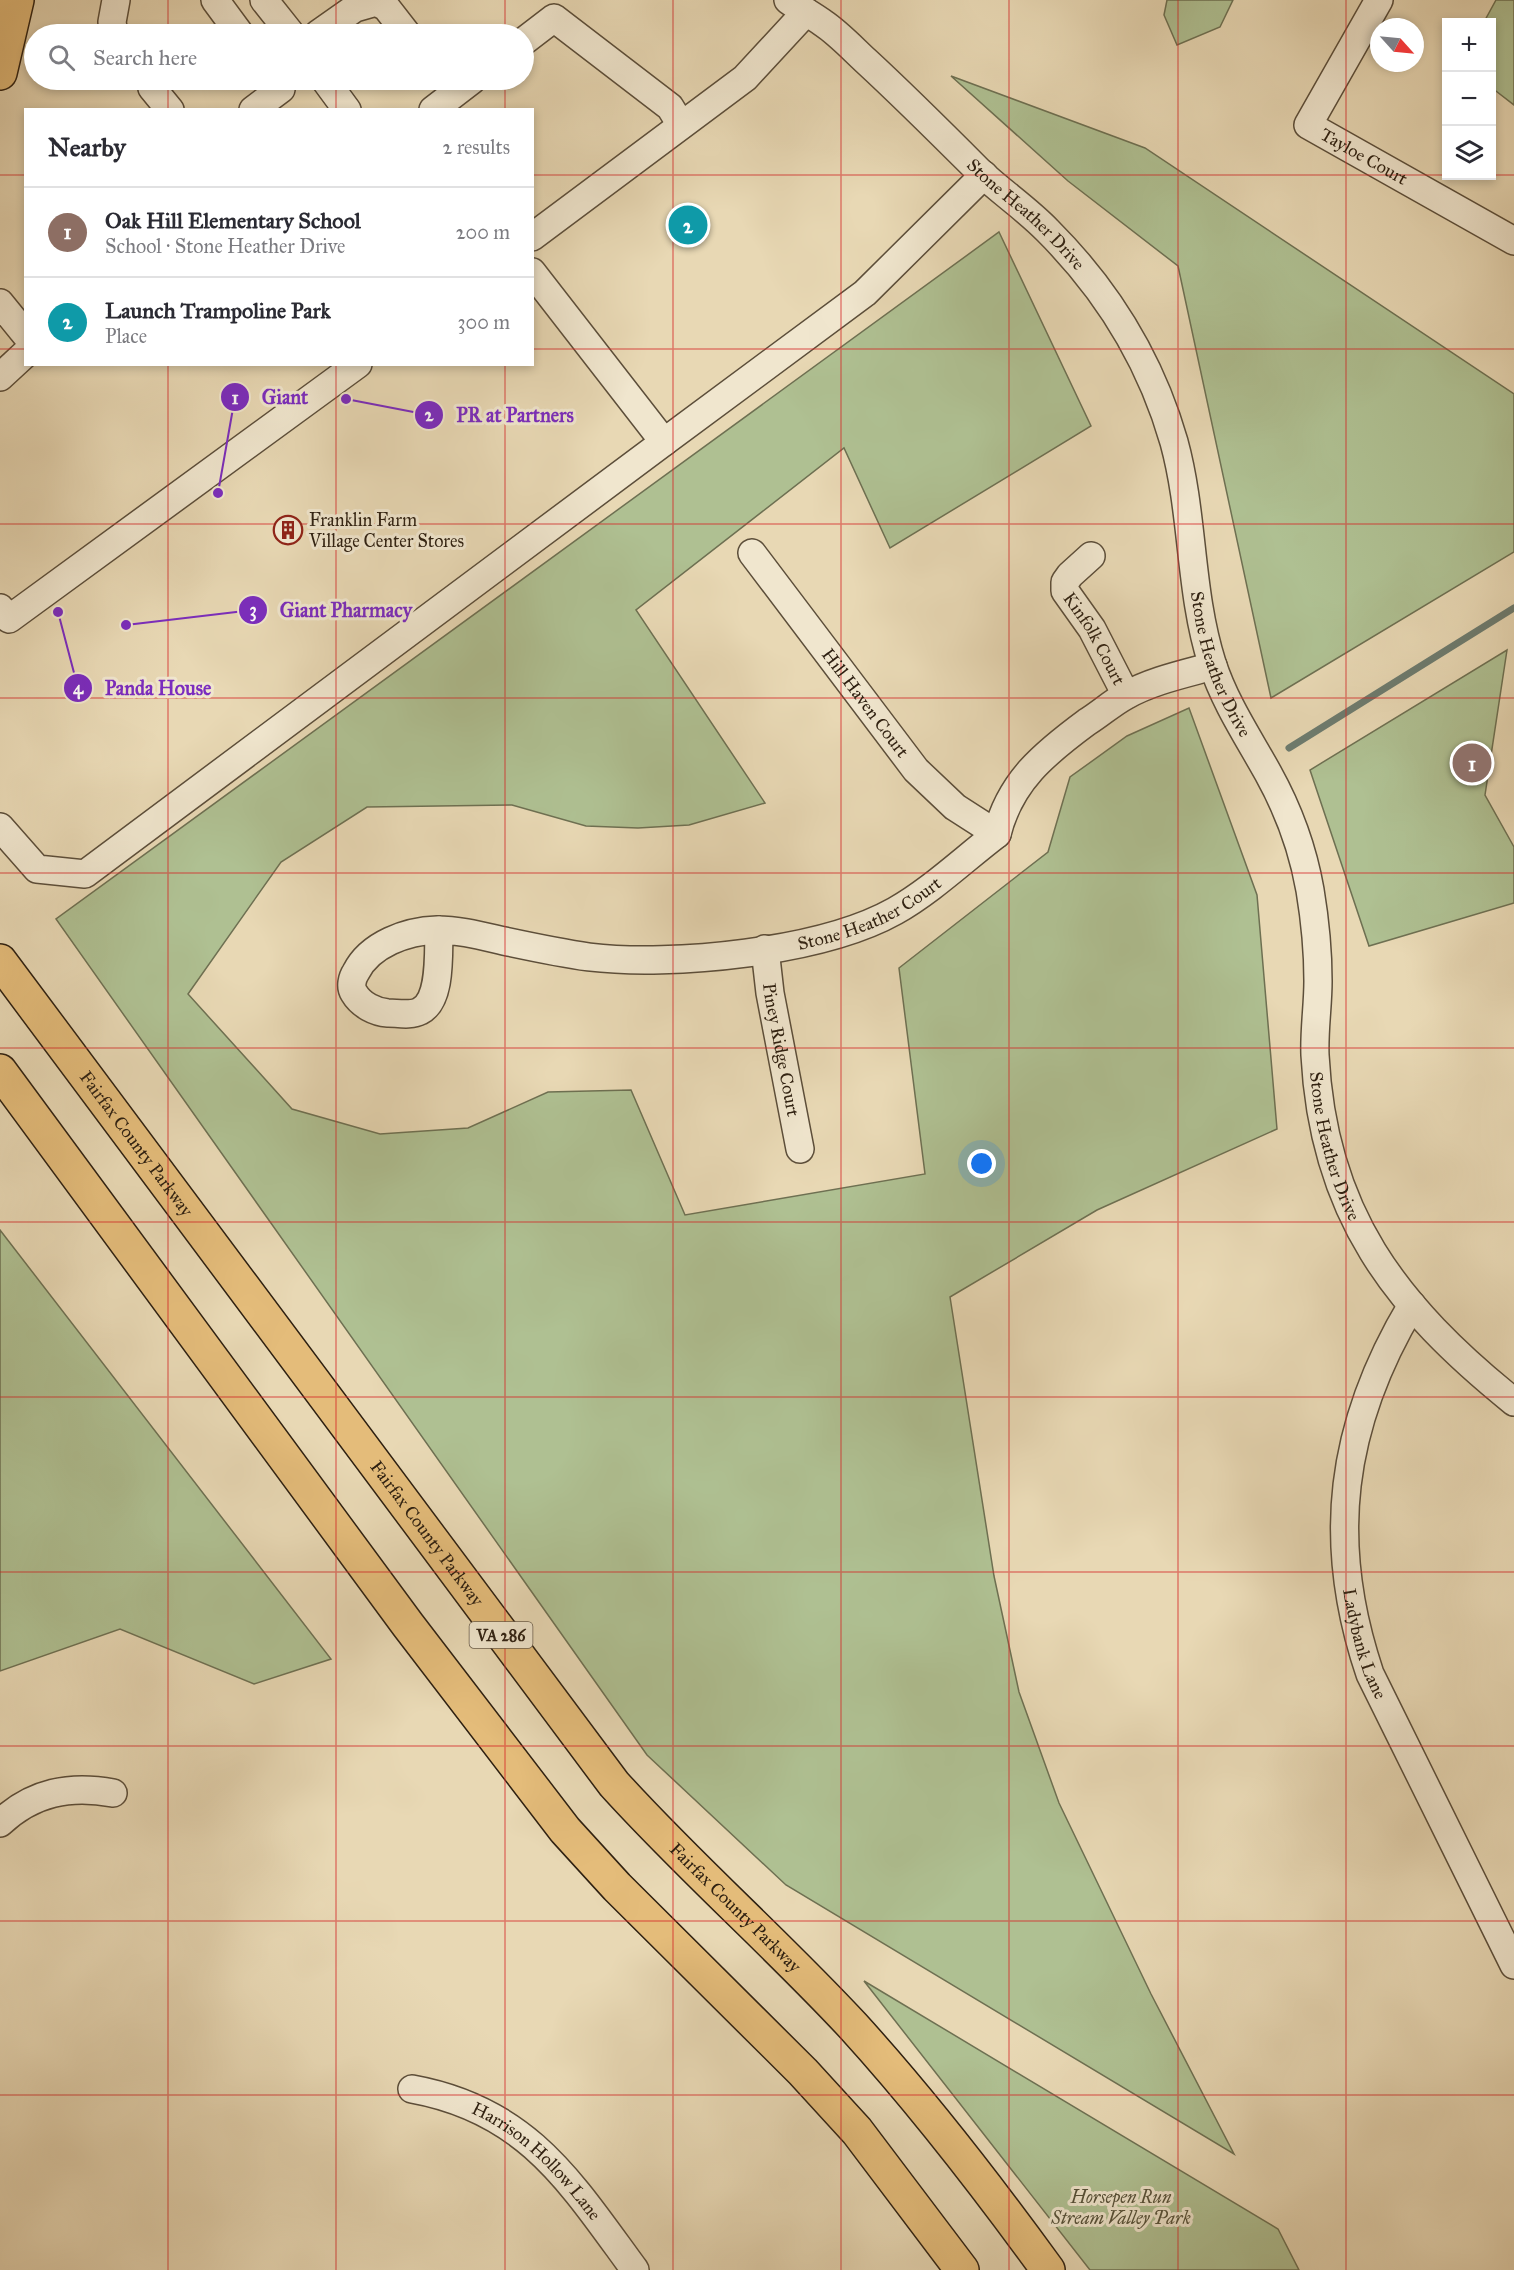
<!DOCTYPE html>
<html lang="en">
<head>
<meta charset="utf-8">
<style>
  body { margin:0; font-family:"IM FELL Great Primer",serif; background:#f2f2f3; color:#2b2b33 }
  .controls { position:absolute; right:18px; top:18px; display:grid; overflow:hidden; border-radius:0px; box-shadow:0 3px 9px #0003 }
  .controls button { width:54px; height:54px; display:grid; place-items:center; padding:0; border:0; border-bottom:2px solid #e1e1e2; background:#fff; color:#2b2b33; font:30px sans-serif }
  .compass { position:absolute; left:1370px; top:18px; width:54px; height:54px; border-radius:50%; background:#fff; box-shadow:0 3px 9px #0003; rotate:117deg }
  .you { position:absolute; left:982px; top:1164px; width:21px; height:21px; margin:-15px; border:4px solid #fff; border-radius:50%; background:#1a73e8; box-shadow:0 0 0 9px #1a73e833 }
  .badge { display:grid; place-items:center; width:39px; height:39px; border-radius:50%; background:#111827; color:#fff; font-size:20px; font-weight:700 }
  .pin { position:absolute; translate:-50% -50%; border:3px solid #fff; box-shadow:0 2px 6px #0006 }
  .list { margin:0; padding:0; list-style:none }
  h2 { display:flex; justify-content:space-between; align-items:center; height:78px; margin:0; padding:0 24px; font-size:26px }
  h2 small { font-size:20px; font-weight:400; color:#7c7c81 }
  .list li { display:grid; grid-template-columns:39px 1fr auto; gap:18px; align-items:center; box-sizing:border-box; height:90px; padding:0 24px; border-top:2px solid #e1e1e2 }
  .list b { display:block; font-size:22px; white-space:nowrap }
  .list p { margin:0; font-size:20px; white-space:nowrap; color:#7c7c81 }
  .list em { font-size:20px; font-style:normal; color:#7c7c81 }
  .icon { flex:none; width:33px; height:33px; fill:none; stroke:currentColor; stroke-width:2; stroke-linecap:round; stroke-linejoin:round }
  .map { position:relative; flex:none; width:1514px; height:2270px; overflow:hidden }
  .search { position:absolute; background:#fff; box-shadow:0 3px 9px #0003; left:24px; top:24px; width:510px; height:66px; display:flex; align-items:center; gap:15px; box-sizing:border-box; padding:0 21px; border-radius:33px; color:#7c7c81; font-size:22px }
  .panel { position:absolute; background:#fff; box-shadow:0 3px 9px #0003; left:24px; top:108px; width:510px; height:258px; border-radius:0px }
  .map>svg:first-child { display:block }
  .green { fill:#afc092; stroke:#6e7052; stroke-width:1.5 }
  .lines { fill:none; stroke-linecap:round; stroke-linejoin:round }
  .stream { stroke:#6d7c70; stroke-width:7 }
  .minor-casing { stroke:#5c4e3a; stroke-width:30 }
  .major-casing { stroke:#2e2011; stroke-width:36 }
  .highway-casing { stroke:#2e2011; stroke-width:36 }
  .minor { stroke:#f0e6ce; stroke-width:27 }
  .major { stroke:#e4bc7a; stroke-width:33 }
  .highway { stroke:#e4bc7a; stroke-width:33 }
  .grid { fill:none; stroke:#d62828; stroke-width:1.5; stroke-opacity:0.55 }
  .labels { text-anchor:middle; stroke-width:6; stroke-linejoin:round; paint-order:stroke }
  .shield { fill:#f0e6ce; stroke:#685b4a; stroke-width:1.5 }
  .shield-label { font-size:16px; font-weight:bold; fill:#2e2011 }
  .street-label { font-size:18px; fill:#2e2011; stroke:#f0e6ce }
  .poi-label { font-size:18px; fill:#2e2011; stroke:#f0e6ce; text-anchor:start }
  .park-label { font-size:18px; font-style:italic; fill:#555038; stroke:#f0e6ce }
  .leader { fill:none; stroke:#7b2cbf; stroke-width:2 }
  .callout-dot { fill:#7b2cbf; stroke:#f0e6ce; stroke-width:2 }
  .mark-label { font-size:18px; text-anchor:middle; font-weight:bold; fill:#fff }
  .callout-label { font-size:20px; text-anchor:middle; font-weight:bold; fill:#7b2cbf; stroke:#f0e6ce; stroke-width:6; stroke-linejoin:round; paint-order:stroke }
</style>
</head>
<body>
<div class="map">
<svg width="1514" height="2270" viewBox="0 0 1514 2270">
  <rect width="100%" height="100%" fill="#e8d8b4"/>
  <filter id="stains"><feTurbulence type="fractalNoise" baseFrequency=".00333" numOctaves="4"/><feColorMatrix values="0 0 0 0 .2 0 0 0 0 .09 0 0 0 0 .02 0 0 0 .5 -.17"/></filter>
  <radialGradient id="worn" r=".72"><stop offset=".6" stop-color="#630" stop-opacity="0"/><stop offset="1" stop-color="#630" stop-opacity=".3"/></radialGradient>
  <path class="green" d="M1167 0H1233L1220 27 1177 45 1164 15Z
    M1496 0H1514V105L1492 88V22H1484Z
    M951 76 1145 148 1514 394V552L1271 698 1178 266 1068 181Z
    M999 232 1091 426 890 548 844 448 636 610 765 803 689 825 638 828 586 826 512 805 367 807 281 862 188 994 292 1109 380 1134 468 1128 548 1092 631 1090 685 1215 925 1174 899 968 1048 852 1070 777 1127 736 1189 708 1257 895 1277 1129 1097 1210 950 1297 994 1576 1019 1692 1059 1803 1151 1994 1234 2154 786 1885 647 1755 56 919Z
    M1507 650 1485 795 1514 847V903L1369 946 1310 770Z
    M0 1230 331 1659 254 1684 120 1629 0 1671Z
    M864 1981 1278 2229 1299 2270H1090Z"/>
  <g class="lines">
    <path class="stream" d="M1289 748 1514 608"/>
    <g class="minor-casing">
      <g id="minor">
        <path d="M215 0 240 34"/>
        <path d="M264 0 291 34"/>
        <path id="s1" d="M788 0C799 8 812 15 823 23 838 33 852 48 866 61 905 97 942 134 979 171 1001 192 1027 209 1048 231 1107 290 1151 362 1174 442 1194 515 1189 591 1212 663 1225 703 1248 737 1268 773 1288 809 1303 850 1310 890 1315 920 1318 950 1318 981 1318 1006 1314 1030 1315 1055 1323 1213 1395 1306 1514 1402"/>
        <path id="s2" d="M1379 0 1308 125 1514 241"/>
        <path d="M114 34 112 22 116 0"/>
        <path d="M318 34 355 8 376 2 386 7 407 34"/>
        <path d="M524 41 554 18 670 107 681 125"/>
        <path d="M325 80 347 110"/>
        <path d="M152 88 170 110"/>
        <path d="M253 110 281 89 274 80"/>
        <path d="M433 110 472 80"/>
        <path d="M532 237 745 78 806 12"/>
        <path d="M532 272 664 442 865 293 984 175"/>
        <path d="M0 303 26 335"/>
        <path d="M0 377 26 353"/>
        <path id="s3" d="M752 553 916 770 955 807 997 834"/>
        <path id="s4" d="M1091 556 1070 575 1065 582V591L1092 629 1126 695"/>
        <path d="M0 608 9 619 358 364"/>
        <path d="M0 827 37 869 85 874 664 442"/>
        <path id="s5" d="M439 930C438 952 442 1000 420 1011 411 1016 397 1013 388 1013 375 1012 361 1005 354 993 350 987 352 978 356 972 370 944 407 931 437 930 460 930 482 936 504 941 532 947 560 953 589 957 672 967 822 952 895 911 932 890 964 859 997 834 1010 781 1045 753 1087 722 1100 714 1112 703 1125 696 1151 681 1184 674 1213 666"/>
        <path id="s6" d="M765 949 770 993 800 1149"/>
        <path id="s7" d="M1412 1305C1340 1425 1325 1541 1370 1674L1514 1965"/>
        <path d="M0 1823C33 1792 70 1785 113 1793"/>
        <path id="s8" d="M412 2089C528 2110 571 2183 635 2270"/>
      </g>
    </g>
    <g class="major-casing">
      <path id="major" d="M0 73 17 0"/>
    </g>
    <g class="highway-casing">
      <g id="highway">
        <path id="s9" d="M0 961 614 1784C690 1868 776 1943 853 2026 923 2103 987 2186 1048 2270"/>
        <path d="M0 1071 408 1625 565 1830 617 1887 803 2072 857 2131 962 2270"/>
      </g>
    </g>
    <use href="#minor" class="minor"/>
    <use href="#major" class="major"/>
    <use href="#highway" class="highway"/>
  </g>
  <path class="grid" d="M168 0V34M336 0V34M505 0V34M673 0V2270M841 0V2270M1009 0V2270M1178 0V2270M1346 0V2270M168 80V110M336 80V110M505 80V110M0 175H26M532 175H1446M1492 175H1514M0 349H26M532 349H1514M168 364V2270M336 364V2270M505 364V2270M0 524H1514M0 698H1514M0 873H1514M0 1048H1514M0 1222H1514M0 1397H1514M0 1572H1514M0 1746H1514M0 1921H1514M0 2095H1514"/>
  <defs>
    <g id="building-ring" transform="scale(1.5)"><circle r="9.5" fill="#f0e6ce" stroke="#8f2418" stroke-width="1.5"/><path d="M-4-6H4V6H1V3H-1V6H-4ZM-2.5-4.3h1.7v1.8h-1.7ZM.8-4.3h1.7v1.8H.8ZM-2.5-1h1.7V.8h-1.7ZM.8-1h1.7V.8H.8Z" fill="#8f2418"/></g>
  </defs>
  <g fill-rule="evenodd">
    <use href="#building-ring" x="288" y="530"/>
  </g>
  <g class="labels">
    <rect class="shield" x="469.5" y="1622" width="63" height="26" rx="4.5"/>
    <g class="shield-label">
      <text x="501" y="1641">VA 286</text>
    </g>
    <g class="street-label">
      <text dy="6" stroke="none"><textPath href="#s2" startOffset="208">Tayloe Court</textPath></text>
      <text dy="6" stroke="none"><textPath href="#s1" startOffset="321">Stone Heather Drive</textPath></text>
      <text dy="6" stroke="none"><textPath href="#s4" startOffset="102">Kinfolk Court</textPath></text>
      <text dy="6" stroke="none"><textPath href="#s1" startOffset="825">Stone Heather Drive</textPath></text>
      <text dy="6" stroke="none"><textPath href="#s3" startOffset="188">Hill Haven Court</textPath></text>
      <text dy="6" stroke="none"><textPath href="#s5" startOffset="720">Stone Heather Court</textPath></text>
      <text dy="6" stroke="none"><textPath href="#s6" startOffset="102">Piney Ridge Court</textPath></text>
      <text dy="6" stroke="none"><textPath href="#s9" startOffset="228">Fairfax County Parkway</textPath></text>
      <text dy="6" stroke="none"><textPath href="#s1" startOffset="1329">Stone Heather Drive</textPath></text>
      <text dy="6" stroke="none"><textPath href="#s9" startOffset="714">Fairfax County Parkway</textPath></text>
      <text dy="6" stroke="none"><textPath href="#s7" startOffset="354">Ladybank Lane</textPath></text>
      <text dy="6" stroke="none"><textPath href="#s9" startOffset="1200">Fairfax County Parkway</textPath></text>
      <text dy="6" stroke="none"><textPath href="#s8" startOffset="148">Harrison Hollow Lane</textPath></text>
    </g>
    <g class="poi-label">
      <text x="309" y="526">Franklin Farm<tspan x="309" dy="21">Village Center Stores</tspan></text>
    </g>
    <g class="park-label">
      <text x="1121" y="2203">Horsepen Run<tspan x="1121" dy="21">Stream Valley Park</tspan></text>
    </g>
  </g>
  <path class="leader" d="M218 493L235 397M346 399L429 415M126 625L253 610M58 612L78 688"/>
  <g class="callout-dot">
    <circle cx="218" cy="493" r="6"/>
    <circle cx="346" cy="399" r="6"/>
    <circle cx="126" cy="625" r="6"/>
    <circle cx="58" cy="612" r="6"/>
    <circle cx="235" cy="397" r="15"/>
    <circle cx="429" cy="415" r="15"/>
    <circle cx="253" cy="610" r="15"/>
    <circle cx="78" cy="688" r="15"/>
  </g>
  <g class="mark-label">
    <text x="235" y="404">1</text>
    <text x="429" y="421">2</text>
    <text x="253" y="616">3</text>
    <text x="78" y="694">4</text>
  </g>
  <g class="callout-label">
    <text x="285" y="404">Giant</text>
    <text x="515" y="422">PR at Partners</text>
    <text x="346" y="617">Giant Pharmacy</text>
    <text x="158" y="695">Panda House</text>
  </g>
  <rect width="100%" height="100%" filter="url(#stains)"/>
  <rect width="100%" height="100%" fill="url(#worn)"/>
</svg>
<div class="controls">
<button>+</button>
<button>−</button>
<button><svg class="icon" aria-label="layers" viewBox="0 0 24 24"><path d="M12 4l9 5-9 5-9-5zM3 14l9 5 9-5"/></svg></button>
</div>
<svg class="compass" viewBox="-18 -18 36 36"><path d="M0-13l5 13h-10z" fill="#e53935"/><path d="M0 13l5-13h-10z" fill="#7c7c81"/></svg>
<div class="you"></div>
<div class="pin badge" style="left:1472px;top:763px;background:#8d6e63">1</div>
<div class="pin badge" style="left:688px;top:225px;background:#0f9aa8">2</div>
<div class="search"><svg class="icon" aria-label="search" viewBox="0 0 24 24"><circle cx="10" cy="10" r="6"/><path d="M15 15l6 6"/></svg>Search here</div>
<section class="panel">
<h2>Nearby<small>2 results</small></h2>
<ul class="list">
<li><span class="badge" style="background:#8d6e63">1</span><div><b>Oak Hill Elementary School</b><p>School · Stone Heather Drive</p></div><em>200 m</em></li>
<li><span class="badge" style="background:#0f9aa8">2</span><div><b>Launch Trampoline Park</b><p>Place</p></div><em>300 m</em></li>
</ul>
</section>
</div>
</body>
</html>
